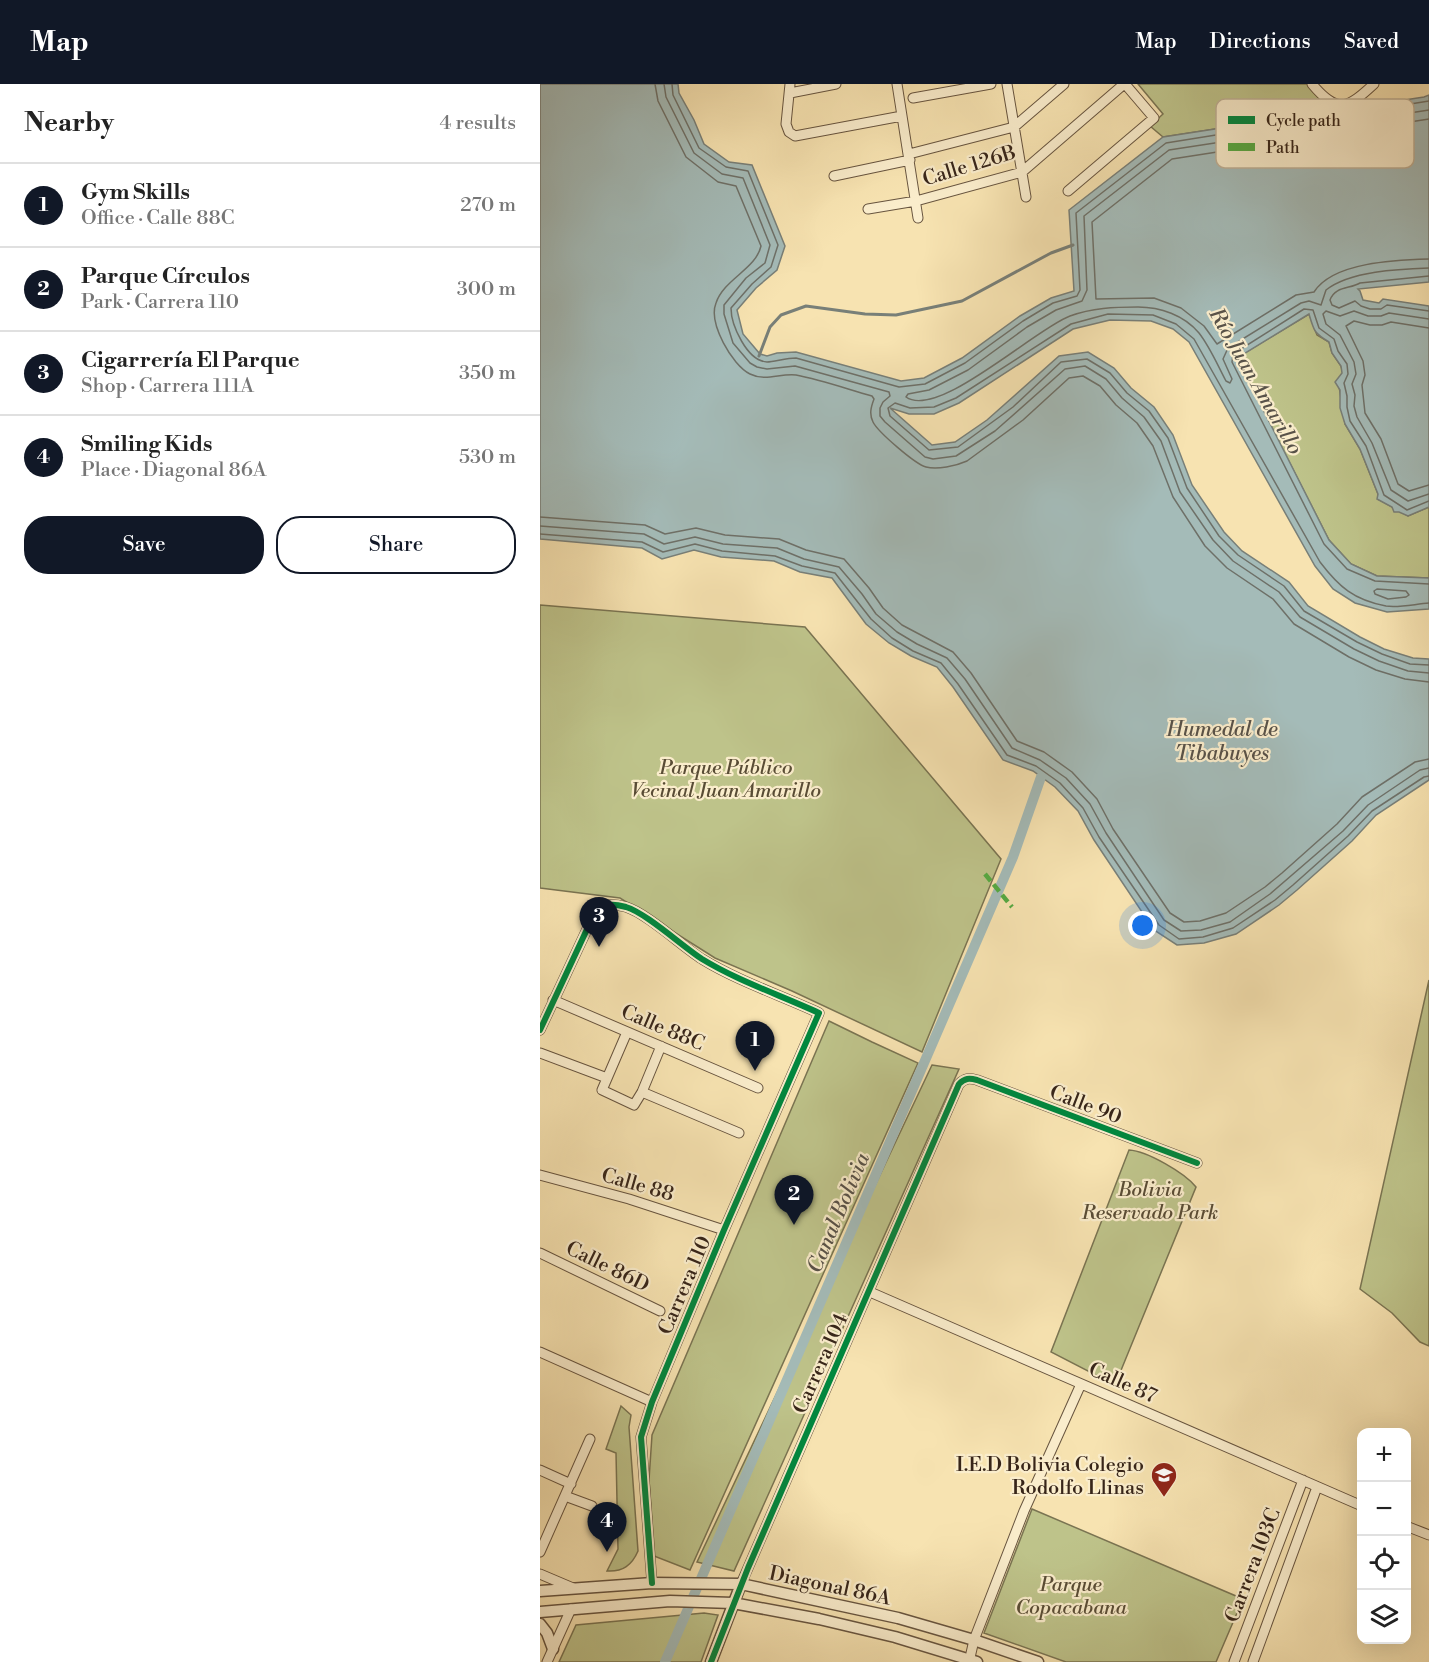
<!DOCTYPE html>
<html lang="en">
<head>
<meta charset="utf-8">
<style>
  body { margin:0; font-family:"Libre Bodoni",serif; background:#f6f6f6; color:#222 }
  .controls { position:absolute; right:18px; bottom:18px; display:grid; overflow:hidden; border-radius:12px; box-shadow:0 6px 24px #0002 }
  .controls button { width:54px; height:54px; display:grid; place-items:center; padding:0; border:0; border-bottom:2px solid #e0e0e0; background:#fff; color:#222; font:30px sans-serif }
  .you { position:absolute; left:603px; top:842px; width:21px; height:21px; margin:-15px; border:4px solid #fff; border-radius:50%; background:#1a73e8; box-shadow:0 0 0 9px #1a73e833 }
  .badge { display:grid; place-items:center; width:39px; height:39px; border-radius:50%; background:#111827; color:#fff; font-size:20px; font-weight:700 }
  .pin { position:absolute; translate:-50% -50px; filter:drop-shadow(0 2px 3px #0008) }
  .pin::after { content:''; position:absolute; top:32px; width:21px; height:18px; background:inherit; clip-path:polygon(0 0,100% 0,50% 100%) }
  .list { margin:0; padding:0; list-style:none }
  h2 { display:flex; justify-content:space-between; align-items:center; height:78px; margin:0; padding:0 24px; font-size:26px }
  h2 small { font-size:20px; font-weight:400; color:#767676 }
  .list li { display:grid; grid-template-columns:39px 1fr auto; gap:18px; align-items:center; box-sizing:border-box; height:84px; padding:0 24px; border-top:2px solid #e0e0e0 }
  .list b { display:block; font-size:22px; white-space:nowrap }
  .list p { margin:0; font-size:20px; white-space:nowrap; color:#767676 }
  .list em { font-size:20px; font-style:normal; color:#767676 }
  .actions { display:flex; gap:12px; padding:18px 24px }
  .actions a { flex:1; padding:14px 0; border:2px solid #111827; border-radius:24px; text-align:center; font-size:21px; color:#111827 }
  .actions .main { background:#111827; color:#fff }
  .icon { flex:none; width:33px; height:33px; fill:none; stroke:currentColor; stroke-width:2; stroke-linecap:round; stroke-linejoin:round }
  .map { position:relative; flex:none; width:889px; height:1578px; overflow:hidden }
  header { display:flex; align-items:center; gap:36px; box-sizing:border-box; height:84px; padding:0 30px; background:#111827; color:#fff }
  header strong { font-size:28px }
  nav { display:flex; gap:33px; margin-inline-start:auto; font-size:21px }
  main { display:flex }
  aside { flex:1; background:#fff }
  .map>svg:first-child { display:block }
  .green { fill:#bec38a; stroke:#7a7452; stroke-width:1.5 }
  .water { fill:#a4bbb8; stroke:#787f78; stroke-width:1.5 }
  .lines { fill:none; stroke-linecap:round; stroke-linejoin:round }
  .shore { stroke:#6e7068; stroke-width:1.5 }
  .stream { stroke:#787f78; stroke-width:3 }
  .canal { stroke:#a4bbb8; stroke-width:10 }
  .minor-casing { stroke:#67543f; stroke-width:11 }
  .tertiary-casing { stroke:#67543f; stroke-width:13 }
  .minor { stroke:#faedcc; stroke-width:9 }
  .tertiary { stroke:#faedcc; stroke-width:10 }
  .quiet { stroke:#55aa42; stroke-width:4.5; stroke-dasharray:9 4.5; stroke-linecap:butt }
  .cycleway-casing { stroke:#faedcc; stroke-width:10 }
  .cycleway { stroke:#00873e; stroke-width:6 }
  .labels { text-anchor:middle; stroke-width:4.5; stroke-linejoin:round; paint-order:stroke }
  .street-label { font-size:20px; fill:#372519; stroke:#faedcc }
  .park-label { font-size:20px; font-style:italic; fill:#594c35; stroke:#faedcc }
  .poi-label { font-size:20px; fill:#372519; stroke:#faedcc; text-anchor:end }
  .water-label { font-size:21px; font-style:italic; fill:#585249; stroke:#faedcc }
  .key { fill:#faedcc; stroke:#c0b196; stroke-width:1.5 }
  .key-label { font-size:16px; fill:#372519 }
</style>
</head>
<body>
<header>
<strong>Map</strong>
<nav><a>Map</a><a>Directions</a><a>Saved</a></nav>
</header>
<main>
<aside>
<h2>Nearby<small>4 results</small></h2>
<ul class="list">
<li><span class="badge">1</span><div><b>Gym Skills</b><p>Office · Calle 88C</p></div><em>270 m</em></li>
<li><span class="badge">2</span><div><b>Parque Círculos</b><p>Park · Carrera 110</p></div><em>300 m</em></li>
<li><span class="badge">3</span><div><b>Cigarrería El Parque</b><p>Shop · Carrera 111A</p></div><em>350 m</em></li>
<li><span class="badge">4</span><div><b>Smiling Kids</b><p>Place · Diagonal 86A</p></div><em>530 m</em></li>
</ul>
<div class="actions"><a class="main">Save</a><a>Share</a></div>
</aside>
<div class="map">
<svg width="889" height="1578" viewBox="0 0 889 1578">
  <rect width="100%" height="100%" fill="#f7e3b1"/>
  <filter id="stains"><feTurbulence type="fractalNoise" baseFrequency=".00333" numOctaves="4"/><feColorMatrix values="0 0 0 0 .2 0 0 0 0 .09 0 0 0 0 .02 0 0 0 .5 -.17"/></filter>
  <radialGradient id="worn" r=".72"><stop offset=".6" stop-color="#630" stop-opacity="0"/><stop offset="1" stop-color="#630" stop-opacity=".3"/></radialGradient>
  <path class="green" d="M598 0H771L795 22 812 24 623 53 610 42 623 30Z
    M769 230 777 251 789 258 792 269 801 282 803 289 799 302 805 340 820 365 838 410V415L868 432 889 423V494L837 492 811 480 789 456 696 274Z
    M0 521 265 543 461 775 382 968 252 907 175 874 80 814 0 804Z
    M889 896V1262L880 1258 852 1229 820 1205Z
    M289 937 332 958 378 979 150 1486 114 1472 109 1396 112 1351Z
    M392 981 419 985 194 1487 157 1478Z
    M589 1066C607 1067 645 1089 656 1103L575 1301 511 1268Z
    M81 1322 91 1331 89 1343 98 1467C92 1481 83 1488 67 1487L78 1465 76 1369 66 1365Z
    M492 1425 703 1515 676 1578H526L444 1549Z
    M164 1529 178 1531 161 1578H19L36 1541Z"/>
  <path class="water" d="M0 0H138L139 9 154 36 164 60 189 78 212 81 245 162 237 186 216 204 197 226 203 250 220 270 227 272 237 269 256 268 361 297 384 294 422 274 480 232 511 214 534 207 529 126 623 53 884 13 889 11V198L818 205 820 207 823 216 839 219 843 215 889 222V423L868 432 859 428H854L852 423 837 415 838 410 820 365 805 340 800 324V306L795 298 802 289 801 282 792 269 789 258C774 249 774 247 769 230L697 274 789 456 811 480 837 492 889 494V525L847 528 815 519 793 505 775 482 649 258 633 245 611 237 570 236 533 245 419 319 394 330H369L350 324 392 361 415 358 447 336 519 272 548 268 574 284 591 304 614 323 633 351 652 401 684 448 702 467 749 498 768 522 820 553 844 565 873 574 889 575V696L836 731 812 757 757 806 739 821 696 850 664 859 637 861 614 846 554 756 538 727 515 703 493 687 463 676 413 603 397 583 371 572 349 559 326 540 292 494 260 488 234 477 181 473 154 466 122 475 102 464 0 455Z"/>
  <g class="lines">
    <path class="shore" d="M115 0 118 17 146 73 178 98 196 102 221 162C216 185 184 195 176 219 168 239 192 281 210 290 226 298 240 289 256 291 282 296 307 305 332 312L334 315C331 323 329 330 333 338 338 348 375 380 386 383 397 386 416 382 427 377L483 336 529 294 543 292 560 302 576 321 597 339 613 362 633 413 665 462 687 484 733 515 754 540 809 573 836 586 865 595 889 598
      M124 0 126 13 154 69 182 90 203 94 230 161 225 179 206 194 184 221V230L193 259 210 279 217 283 227 285 255 282 349 308 350 312 343 318 340 324V332L345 338 385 373 393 375 416 372 455 347 525 285 545 282 566 295 582 314 604 333 621 357 640 408 673 456 693 477 739 508 760 533 814 565 839 577 868 587 889 589
      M132 0 133 11 159 64 186 83 208 87 238 161 231 183 212 200 191 224C191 241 207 277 227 278 234 278 246 274 256 274L359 303 385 300 425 279 483 237 513 219 537 212 540 206 536 129 626 59 889 17
      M889 26 629 66 544 132 547 206 542 217 516 226 487 243 428 286 389 306 368 310 366 313C398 336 496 244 530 232 552 224 574 223 598 223 620 223 644 231 659 249 670 263 678 282 686 297L690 299 692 295 683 275 688 264 761 219 769 217 781 221 786 206C810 187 859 185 889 184
      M889 35 632 75 552 138 556 215 614 214 641 224 664 242 677 260 756 211 774 208C793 178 856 176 889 175
      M889 192 820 199C810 205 795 202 790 216L792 221 799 224 815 217 821 222 830 225H841L847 221 889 227
      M889 235 849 229 841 232H828L814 227 800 232 786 227 783 230 786 240 800 251 814 278 816 290 812 300 815 311 814 322 817 333 832 359 851 406 868 417 889 410
      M889 244 851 238 842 241H830L814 237 806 242 823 277 825 291 822 301 825 329 841 355 858 400 869 407 889 401
      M889 417 867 426 844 411 826 362 810 337 807 323V312L804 299 808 290 807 280 798 267 794 255 779 244 773 226 764 225 693 270 692 278 784 460 807 485 835 497 889 500
      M0 433 105 441 125 450 156 444 185 451 239 455 266 466 304 475 329 504 343 524 362 541 413 568 431 589 477 657 504 668 532 688 557 715 573 745 630 829 644 838 660 837 686 829 725 803 742 789 797 740 822 713 875 678 889 675
      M0 442 104 450 124 460 155 453 183 460 237 464 264 475 299 483 322 510 336 530 357 548 377 560 407 574 425 595 472 664 500 676 526 694 550 720 566 749 624 836 641 847 661 846 690 838 730 810 803 747 828 721 880 686 889 684
      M0 450 102 458 123 468 155 460 182 467 235 472 262 482 295 489 331 535 352 554 373 567 401 579 418 600 467 671 496 682 520 699 543 724 559 753 619 841 639 855 663 853 693 844 735 816 753 801 808 752 832 727 884 693 889 692
      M837 505 866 507 869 511 866 513 848 515 835 510 834 507Z
      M889 519C875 520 859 524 846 522 814 516 799 503 780 478L654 255 636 240 613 231 568 230 531 240 416 314 394 323 370 324 355 319 348 324 350 332 389 366 418 363 473 323 521 278 547 275 570 289 587 309 609 327 628 354 647 404 679 452 698 471 744 502 764 527 817 558 842 570 870 580 889 581"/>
    <path class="stream" d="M219 272 230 243 241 231 266 222 325 230 356 231 422 217 511 169 533 161"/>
    <path class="canal" d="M125 1578 473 773 501 693"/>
    <g class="minor-casing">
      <path id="minor" d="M250 0 246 40 249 48 255 52 362 32
        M357 0 378 134
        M467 0 486 113
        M772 0C798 31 808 24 834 0
        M250 9 296 0
        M373 14 451 0
        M369 70 474 43 524 0
        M294 92 370 76
        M528 107 614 34 585 0
        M328 125 376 117 482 88 584 0
        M13 916 218 1004
        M0 946 56 826C65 819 75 820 86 823 106 829 142 862 162 875 198 897 240 911 279 929L184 1146 112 1318 101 1353 112 1499
        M87 948 62 1006 94 1021 102 1008 121 962
        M0 969 67 994
        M102 1008 199 1049
        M0 1091 89 1115 184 1146
        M0 1169 120 1227
        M330 1208 822 1422
        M0 1268 112 1318
        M0 1386 31 1400
        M25 1412 52 1422
        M866 1442 889 1451
        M0 1468 50 1355
        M0 1490 33 1504
        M201 1500 419 1000C425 994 429 994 437 996L657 1079
        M7 1578 31 1525
        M429 1578 434 1556 484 1427 541 1300
        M694 1578 763 1396
        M713 1578 777 1403"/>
    </g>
    <g class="tertiary-casing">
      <path id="tertiary" d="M0 1507 112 1499 201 1500 358 1534 434 1556 498 1578
        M0 1528 130 1517 193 1519 279 1535 355 1553 437 1578
        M0 1540 7 1549 13 1565
        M171 1578 201 1500"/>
    </g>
    <use href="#minor" class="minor"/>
    <use href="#tertiary" class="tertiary"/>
    <path class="quiet" d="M445 790 472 823"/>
    <g class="cycleway-casing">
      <path id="cycleway" d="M0 946 56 826C65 819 75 820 86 823 106 829 142 862 162 875 198 897 240 911 279 929L184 1146 112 1318 101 1353 112 1499
        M171 1578 208 1484 419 1000C425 994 429 994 437 996L657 1079"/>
    </g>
    <use href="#cycleway" class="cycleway"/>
  </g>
  <defs>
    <g id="school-pin" transform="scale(1.35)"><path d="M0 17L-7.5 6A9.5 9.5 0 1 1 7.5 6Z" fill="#8f2418" stroke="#faedcc"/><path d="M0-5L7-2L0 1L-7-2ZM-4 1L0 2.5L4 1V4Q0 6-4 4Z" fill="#fff"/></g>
  </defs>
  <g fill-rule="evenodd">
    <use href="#school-pin" x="624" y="1391"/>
  </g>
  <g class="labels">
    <g class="street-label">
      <text transform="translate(429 81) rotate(-17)" y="7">Calle 126B</text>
      <text transform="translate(123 943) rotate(23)" y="7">Calle 88C</text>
      <text transform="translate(546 1020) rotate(21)" y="7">Calle 90</text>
      <text transform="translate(98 1100) rotate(16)" y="7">Calle 88</text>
      <text transform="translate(68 1182) rotate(26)" y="7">Calle 86D</text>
      <text transform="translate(144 1201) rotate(-67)" y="7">Carrera 110</text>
      <text transform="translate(280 1279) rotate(-66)" y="7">Carrera 104</text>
      <text transform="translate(583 1298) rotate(24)" y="7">Calle 87</text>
      <text transform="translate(712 1481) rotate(-69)" y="7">Carrera 103C</text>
      <text transform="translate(290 1501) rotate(12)" y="7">Diagonal 86A</text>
    </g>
    <g class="park-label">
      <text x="186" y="690">Parque Público<tspan x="186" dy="23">Vecinal Juan Amarillo</tspan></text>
      <text x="610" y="1112">Bolivia<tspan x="610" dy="23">Reservado Park</tspan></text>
      <text x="531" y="1507">Parque<tspan x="531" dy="23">Copacabana</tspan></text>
    </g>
    <g class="poi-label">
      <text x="604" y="1387">I.E.D Bolivia Colegio<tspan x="604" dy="23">Rodolfo Llinas</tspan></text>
    </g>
    <g class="water-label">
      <text transform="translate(716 297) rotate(60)" y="7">Río Juan Amarillo</text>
      <text x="682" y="652">Humedal de<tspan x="682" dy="24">Tibabuyes</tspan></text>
      <text transform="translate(298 1129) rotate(-67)" y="7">Canal Bolivia</text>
    </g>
  </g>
  <rect x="676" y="15" width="198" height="69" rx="9" class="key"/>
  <rect x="688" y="32" width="27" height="8" fill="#00873e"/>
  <rect x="688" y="59" width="27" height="8" fill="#55aa42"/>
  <g class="key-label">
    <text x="726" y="42">Cycle path</text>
    <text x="726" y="69">Path</text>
  </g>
  <rect width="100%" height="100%" filter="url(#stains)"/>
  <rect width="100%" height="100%" fill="url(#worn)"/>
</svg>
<div class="controls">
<button>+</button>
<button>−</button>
<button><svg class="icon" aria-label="locate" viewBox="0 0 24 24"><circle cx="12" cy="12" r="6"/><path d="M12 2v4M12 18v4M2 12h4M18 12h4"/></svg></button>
<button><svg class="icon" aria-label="layers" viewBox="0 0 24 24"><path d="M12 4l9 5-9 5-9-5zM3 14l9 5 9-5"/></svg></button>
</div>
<div class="you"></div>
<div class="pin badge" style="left:215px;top:987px">1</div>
<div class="pin badge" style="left:254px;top:1141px">2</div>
<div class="pin badge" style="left:59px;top:863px">3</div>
<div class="pin badge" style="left:67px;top:1468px">4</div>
</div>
</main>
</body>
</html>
